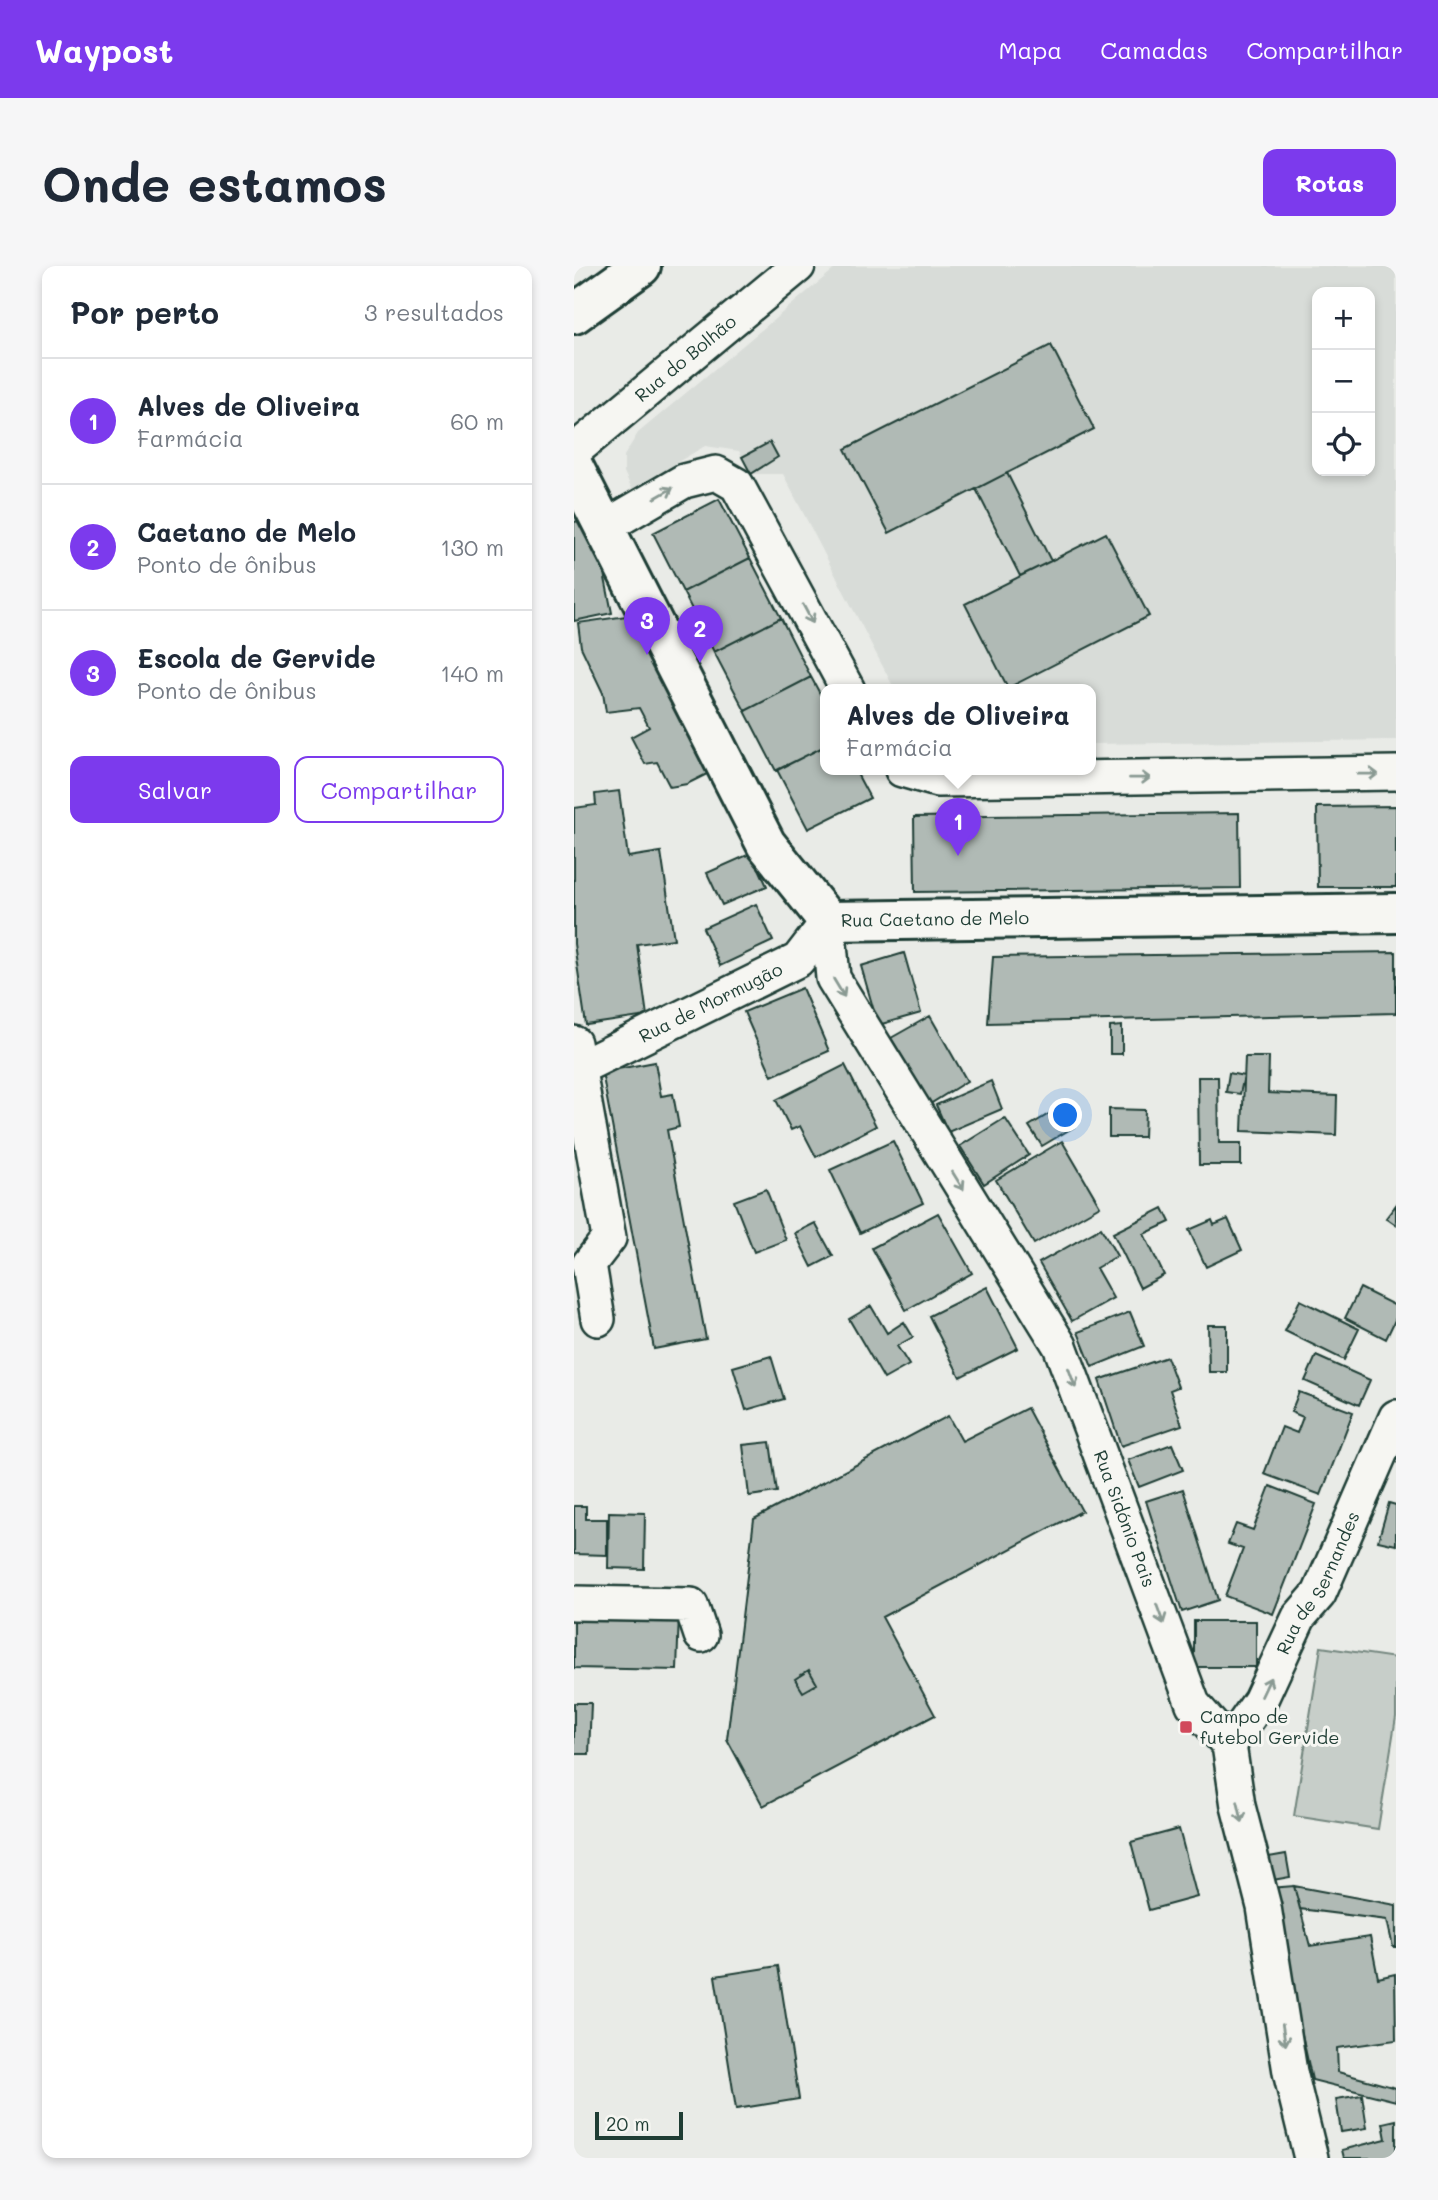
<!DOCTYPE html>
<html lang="pt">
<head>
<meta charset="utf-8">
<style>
  body { margin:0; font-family:Mali,sans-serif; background:#f6f6f7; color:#1f2937 }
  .controls { position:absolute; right:21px; top:21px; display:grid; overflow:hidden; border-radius:14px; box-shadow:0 4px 10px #0003 }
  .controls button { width:63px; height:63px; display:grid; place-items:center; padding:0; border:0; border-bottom:2px solid #e0e1e3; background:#fff; color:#1f2937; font:35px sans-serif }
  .scale { position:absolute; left:21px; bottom:18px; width:88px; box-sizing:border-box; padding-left:7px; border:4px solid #1f3d34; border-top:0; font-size:19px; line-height:24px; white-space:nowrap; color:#1f3d34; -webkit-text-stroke:5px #f6f6f2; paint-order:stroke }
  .you { position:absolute; left:492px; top:850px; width:24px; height:24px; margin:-18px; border:5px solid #fff; border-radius:50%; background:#1a73e8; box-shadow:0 0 0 10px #1a73e833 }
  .badge { display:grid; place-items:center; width:46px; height:46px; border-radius:50%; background:#7c3aed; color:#fff; font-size:23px; font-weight:700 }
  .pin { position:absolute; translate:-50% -58px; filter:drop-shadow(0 2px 4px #0008) }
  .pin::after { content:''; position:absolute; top:37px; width:24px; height:21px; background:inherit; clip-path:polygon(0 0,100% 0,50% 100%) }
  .popup { position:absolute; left:246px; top:418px; width:276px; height:91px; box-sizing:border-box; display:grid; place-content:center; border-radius:14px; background:#fff; filter:drop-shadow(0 2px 5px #0005); font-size:23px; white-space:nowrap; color:#747a83 }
  .popup b { font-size:26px; color:#1f2937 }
  .popup::after { content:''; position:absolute; left:50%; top:100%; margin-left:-14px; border:14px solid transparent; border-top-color:#fff }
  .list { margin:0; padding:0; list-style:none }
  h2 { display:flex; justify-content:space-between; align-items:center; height:91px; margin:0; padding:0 28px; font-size:30px }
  h2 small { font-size:23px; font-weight:400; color:#747a83 }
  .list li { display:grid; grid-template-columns:46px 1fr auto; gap:21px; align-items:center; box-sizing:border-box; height:126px; padding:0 28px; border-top:2px solid #e0e1e3 }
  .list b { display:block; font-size:26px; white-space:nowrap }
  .list p { margin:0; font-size:23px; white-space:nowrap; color:#747a83 }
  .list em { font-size:23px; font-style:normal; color:#747a83 }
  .actions { display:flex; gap:14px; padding:21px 28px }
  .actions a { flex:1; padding:16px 0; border:2px solid #7c3aed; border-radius:14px; text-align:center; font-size:24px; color:#7c3aed }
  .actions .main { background:#7c3aed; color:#fff }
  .icon { flex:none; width:38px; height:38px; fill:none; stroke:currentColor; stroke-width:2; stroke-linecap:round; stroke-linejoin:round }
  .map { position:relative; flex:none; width:822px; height:1892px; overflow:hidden; border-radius:14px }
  header { display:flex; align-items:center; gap:42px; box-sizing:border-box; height:98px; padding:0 35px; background:#7c3aed; color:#fff }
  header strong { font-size:33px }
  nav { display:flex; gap:38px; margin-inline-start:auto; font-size:24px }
  .intro { display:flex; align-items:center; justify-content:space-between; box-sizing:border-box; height:168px; padding:0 42px }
  h1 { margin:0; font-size:49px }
  .button { padding:18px 32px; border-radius:14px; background:#7c3aed; color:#fff; font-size:24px; font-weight:700 }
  main { display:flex; gap:42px; padding:0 42px }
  aside { flex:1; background:#fff; border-radius:14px; box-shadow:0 4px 10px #0003 }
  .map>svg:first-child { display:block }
  .built { fill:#d8dcd8; fill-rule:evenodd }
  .green { fill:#c7cec9; stroke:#73867e; stroke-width:2 }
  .building { fill:#b0bab5; stroke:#1f3d34; stroke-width:2 }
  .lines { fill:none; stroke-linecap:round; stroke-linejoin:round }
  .street-casing { stroke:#1f3d34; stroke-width:38 }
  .secondary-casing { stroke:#1f3d34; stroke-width:44 }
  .highway-casing { stroke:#1f3d34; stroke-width:44 }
  .street { stroke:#f6f6f2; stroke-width:33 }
  .secondary { stroke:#f6f6f2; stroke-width:38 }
  .highway { stroke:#f6f6f2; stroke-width:38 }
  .oneway { stroke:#8a9a93 }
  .poi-dot { fill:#d1495b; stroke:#f6f6f2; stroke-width:2.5 }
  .labels { text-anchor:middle; stroke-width:6; stroke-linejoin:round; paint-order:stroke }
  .street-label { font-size:18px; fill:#1f3d34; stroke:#f6f6f2 }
  .poi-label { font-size:18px; fill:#1f3d34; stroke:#f6f6f2; text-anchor:start }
</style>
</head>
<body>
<header>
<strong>Waypost</strong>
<nav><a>Mapa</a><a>Camadas</a><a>Compartilhar</a></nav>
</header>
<div class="intro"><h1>Onde estamos</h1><a class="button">Rotas</a></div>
<main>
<aside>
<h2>Por perto<small>3 resultados</small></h2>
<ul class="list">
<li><span class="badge">1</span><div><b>Alves de Oliveira</b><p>Farmácia</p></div><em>60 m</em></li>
<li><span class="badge">2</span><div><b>Caetano de Melo</b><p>Ponto de ônibus</p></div><em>130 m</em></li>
<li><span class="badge">3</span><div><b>Escola de Gervide</b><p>Ponto de ônibus</p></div><em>140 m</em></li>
</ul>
<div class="actions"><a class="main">Salvar</a><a>Compartilhar</a></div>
</aside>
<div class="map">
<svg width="822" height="1892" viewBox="0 0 822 1892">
  <rect width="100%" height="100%" fill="#e9ebe7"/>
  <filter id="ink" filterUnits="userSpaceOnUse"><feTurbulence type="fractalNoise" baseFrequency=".0143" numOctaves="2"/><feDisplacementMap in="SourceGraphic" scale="14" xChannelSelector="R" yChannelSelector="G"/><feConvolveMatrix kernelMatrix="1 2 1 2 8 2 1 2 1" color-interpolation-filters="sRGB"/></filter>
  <g filter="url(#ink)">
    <path class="built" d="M264 0H822V474L517 478V424H321L209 208H177L165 185 131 180 58 223 50 206V190L64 167ZM743 26H796V205H743Z"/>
    <path class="green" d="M747 1381 822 1392V1451L804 1563 720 1550Z"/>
    <path class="building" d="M477 79 520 163 315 267 271 183Z
      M196 176 204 191 177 208 168 191Z
      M433 207 477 295 446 310 402 223Z
      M145 233 176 292 109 326 79 267Z
      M19 252 38 347 0 355V256Z
      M532 267 575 350 434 422 391 338Z
      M176 292 207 352 140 386 109 326Z
      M52 350 135 507 113 518 96 521 83 496 71 498 57 471 75 461 65 442 32 446 29 427 7 381 4 357Z
      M207 352 237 411 171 445 140 386Z
      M237 411 251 437V480L202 505 171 445Z
      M251 480V504H281L296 532 234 563 203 504Z
      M45 525 54 591 87 586 100 673 63 678 73 750 12 759 0 678V542L22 539 21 528Z
      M822 540V621H744L743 541Z
      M665 547 666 622 341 626 340 551Z
      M178 587 193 620 148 639 133 607Z
      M182 638 199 675 146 700 129 662Z
      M822 686V747L414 757 419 691Z
      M330 687 347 747 304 759 287 700Z
      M228 722 255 785 198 810 170 746Z
      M356 750 393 815 356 838 317 772Z
      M548 760V788H536V761Z
      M671 791H695L694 827 763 830 762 869 668 865Z
      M81 796 87 830 99 828 105 861 93 864 132 1073 80 1083 28 806Z
      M271 799 302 860 242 891 226 860 217 864 202 834Z
      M655 807 670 810 666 828 652 826Z
      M624 811H644L645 877H667V899H625Z
      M417 815 428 843 374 866 362 839Z
      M488 840 500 861 468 880 455 860Z
      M535 843 571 844 570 871H535Z
      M431 852 455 889 410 918 386 880Z
      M319 875 349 937 286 967 256 904Z
      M488 875 526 940 460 978 422 914Z
      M192 923 212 974 180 986 160 935Z
      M822 939V959L812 952Z
      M589 942 596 956 570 968 590 1009 566 1022 539 967Z
      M364 947 398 1007 332 1044 298 982Z
      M654 953 668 984 632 1001 615 964 638 954 640 959Z
      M241 957 259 990 238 1001 221 967Z
      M527 962 543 990 522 1002 539 1032 498 1055 465 997Z
      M413 1021 444 1082 386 1111 355 1050Z
      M786 1022 822 1040V1052L812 1073 771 1052Z
      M726 1034 785 1063 770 1094 711 1065Z
      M297 1040 313 1067 330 1056 339 1071 323 1080 335 1099 310 1113 275 1053Z
      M556 1046 570 1080 518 1101 504 1066Z
      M634 1059H653V1106H635Z
      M197 1090 210 1133 172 1144 159 1101Z
      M742 1090 796 1114 785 1139 731 1115Z
      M593 1091 604 1121 596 1124 608 1159 547 1180 525 1114Z
      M725 1126 779 1146 747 1229 690 1208 708 1161 723 1167 729 1151 717 1146Z
      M453 1142 508 1245 308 1351 361 1449 189 1540 153 1473 180 1253 374 1150 388 1175Z
      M196 1176 203 1226 175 1230 169 1179Z
      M598 1178 609 1204 565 1221 554 1194Z
      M696 1220 742 1238 699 1348 651 1330 669 1283 654 1278 662 1258 679 1264Z
      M609 1223 644 1334 608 1346 572 1235Z
      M815 1237 822 1239V1279L804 1275Z
      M0 1240H12V1253H33V1289L0 1288Z
      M35 1246 71 1247 70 1303 34 1302Z
      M0 1345 105 1347 103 1404 0 1402Z
      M620 1355H682V1401H620Z
      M235 1404 243 1418 229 1426 221 1413Z
      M0 1437H17L15 1488H0Z
      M605 1563 623 1631 575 1644 557 1576Z
      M712 1588 716 1611 693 1615 689 1592Z
      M720 1620 736 1680 796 1671 804 1712 821 1708 822 1774 763 1782 764 1806 822 1822V1835L738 1814 696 1622Z
      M720 1620 822 1639V1681H819L813 1654 726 1643Z
      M204 1700 225 1833 162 1843 141 1710Z
      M788 1829 793 1862 767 1866 762 1833Z
      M822 1854V1892H770L768 1884 812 1873 809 1857Z"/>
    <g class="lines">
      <g class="street-casing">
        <g id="street">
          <path id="s1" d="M0 185 224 0"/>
          <path d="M31 261 110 215 142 207 163 219 274 424"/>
          <path d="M328 504 363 514 822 507"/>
          <path id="s2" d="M254 655 259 712 486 1080 619 1438 655 1479 664 1540 690 1641 716 1806 737 1892"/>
          <path d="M0 777 35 972 15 998 24 1053"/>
          <path id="s3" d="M5 802 224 694 254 655"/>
          <path d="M0 1337 117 1339 127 1369"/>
          <path id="s4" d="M655 1479 686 1435 725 1351 745 1328 822 1151"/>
        </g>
      </g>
      <g class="secondary-casing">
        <g id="secondary">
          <path id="s5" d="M0 202 192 578 254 655 822 647"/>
        </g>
      </g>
      <g class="highway-casing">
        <path id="highway" d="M0 48 67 0"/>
      </g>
      <use href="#street" class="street"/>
      <use href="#secondary" class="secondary"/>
      <use href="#highway" class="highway"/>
    </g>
    <defs><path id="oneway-shaft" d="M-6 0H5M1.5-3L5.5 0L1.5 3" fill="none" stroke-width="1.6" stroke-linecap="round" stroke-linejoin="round" transform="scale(1.75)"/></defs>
    <g class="oneway">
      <use href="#oneway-shaft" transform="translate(90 227) rotate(-30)"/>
      <use href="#oneway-shaft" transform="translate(234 348) rotate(62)"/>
      <use href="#oneway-shaft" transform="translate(794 508) rotate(-1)"/>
      <use href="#oneway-shaft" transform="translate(566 512) rotate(-1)"/>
      <use href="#oneway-shaft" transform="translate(265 722) rotate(59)"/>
      <use href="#oneway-shaft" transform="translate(384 915) rotate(58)"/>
      <use href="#oneway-shaft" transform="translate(498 1112) rotate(70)"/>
      <use href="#oneway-shaft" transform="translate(586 1348) rotate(70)"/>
      <use href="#oneway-shaft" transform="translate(692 1421) rotate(-65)"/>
      <use href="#oneway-shaft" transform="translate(666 1546) rotate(77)"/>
      <use href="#oneway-shaft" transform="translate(710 1769) rotate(81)"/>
    </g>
  </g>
  <rect class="poi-dot" x="605" y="1454" width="14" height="14" rx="3.5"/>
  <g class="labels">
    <g class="street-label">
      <text dy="6" stroke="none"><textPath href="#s1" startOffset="145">Rua do Bolhão</textPath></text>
      <text dy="6" stroke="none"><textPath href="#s5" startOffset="628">Rua Caetano de Melo</textPath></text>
      <text dy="6" stroke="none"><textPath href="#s3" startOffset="147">Rua de Mormugão</textPath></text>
      <text dy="6" stroke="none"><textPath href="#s2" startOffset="674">Rua Sidónio Pais</textPath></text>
      <text dy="6" stroke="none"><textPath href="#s4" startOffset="186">Rua de Sernandes</textPath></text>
    </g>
    <g class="poi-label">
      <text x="626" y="1457">Campo de<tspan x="626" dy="21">futebol Gervide</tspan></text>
    </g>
  </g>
</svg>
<div class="controls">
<button>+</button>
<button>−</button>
<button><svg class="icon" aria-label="locate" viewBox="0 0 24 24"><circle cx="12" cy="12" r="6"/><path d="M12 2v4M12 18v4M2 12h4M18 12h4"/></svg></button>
</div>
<div class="scale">20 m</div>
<div class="you"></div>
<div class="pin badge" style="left:384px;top:590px">1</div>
<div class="popup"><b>Alves de Oliveira</b>Farmácia</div>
<div class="pin badge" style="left:126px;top:397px">2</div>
<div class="pin badge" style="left:73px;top:389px">3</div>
</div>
</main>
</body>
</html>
